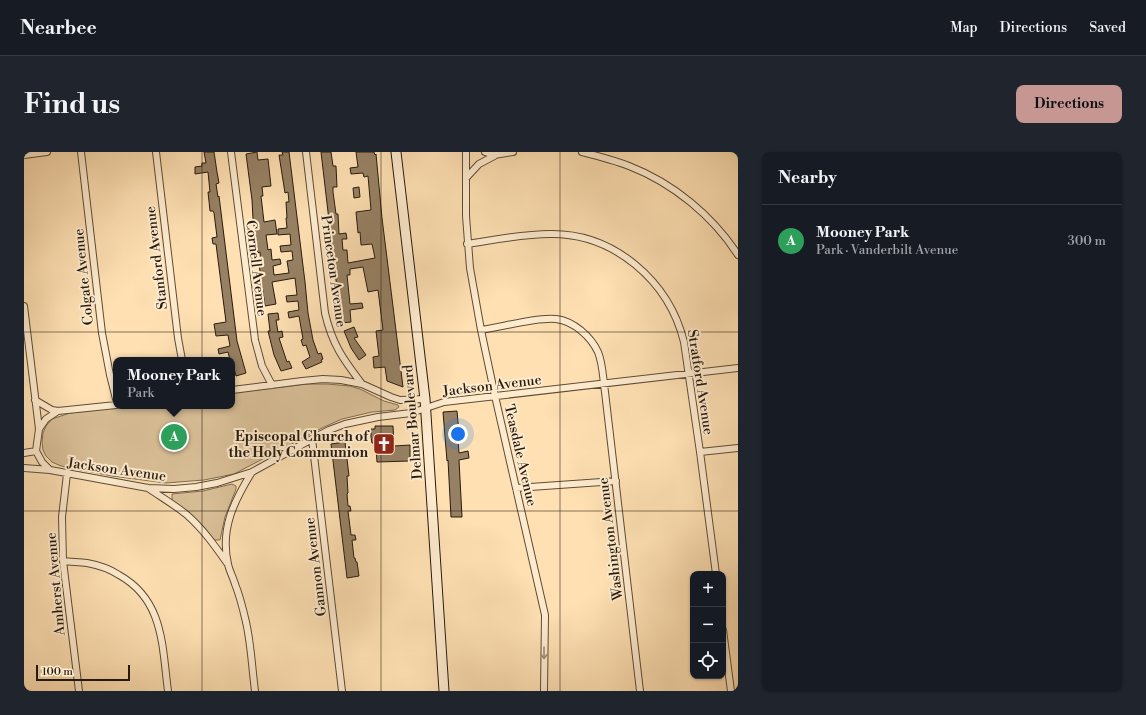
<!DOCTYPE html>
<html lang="en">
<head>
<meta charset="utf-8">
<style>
  body { margin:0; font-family:"Libre Bodoni",serif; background:#20242c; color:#f1f3f6 }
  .controls { position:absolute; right:12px; bottom:12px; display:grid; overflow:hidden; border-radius:8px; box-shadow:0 1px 3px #0004 }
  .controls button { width:36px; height:36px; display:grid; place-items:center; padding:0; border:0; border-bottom:1px solid #363941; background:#171b24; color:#f1f3f6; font:20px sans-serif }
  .scale { position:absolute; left:12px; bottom:10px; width:94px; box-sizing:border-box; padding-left:4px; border:2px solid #271b0e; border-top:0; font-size:11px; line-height:14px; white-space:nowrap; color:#271b0e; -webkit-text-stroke:3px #feebce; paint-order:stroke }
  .you { position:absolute; left:434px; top:282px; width:14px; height:14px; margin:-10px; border:3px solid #fff; border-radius:50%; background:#1a73e8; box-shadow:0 0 0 6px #1a73e833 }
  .badge { display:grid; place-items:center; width:26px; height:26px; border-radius:50%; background:#c59692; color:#fff; font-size:13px; font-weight:700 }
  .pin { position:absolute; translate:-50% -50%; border:2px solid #fff; box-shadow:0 1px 4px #0006 }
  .popup { position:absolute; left:89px; top:205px; width:122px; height:52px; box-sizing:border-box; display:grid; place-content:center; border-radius:8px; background:#171b24; filter:drop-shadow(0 1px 3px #0005); font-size:13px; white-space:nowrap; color:#9ea1a6 }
  .popup b { font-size:15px; color:#f1f3f6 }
  .popup::after { content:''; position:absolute; left:50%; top:100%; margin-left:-8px; border:8px solid transparent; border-top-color:#171b24 }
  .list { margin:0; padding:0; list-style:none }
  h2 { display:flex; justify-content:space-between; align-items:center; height:52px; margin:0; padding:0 16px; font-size:17px }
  h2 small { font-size:13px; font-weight:400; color:#9ea1a6 }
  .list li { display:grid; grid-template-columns:26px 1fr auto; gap:12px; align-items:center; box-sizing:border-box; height:72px; padding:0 16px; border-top:1px solid #363941 }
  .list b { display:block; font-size:15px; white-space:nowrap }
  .list p { margin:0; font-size:13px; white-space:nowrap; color:#9ea1a6 }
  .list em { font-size:13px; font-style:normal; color:#9ea1a6 }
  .icon { flex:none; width:22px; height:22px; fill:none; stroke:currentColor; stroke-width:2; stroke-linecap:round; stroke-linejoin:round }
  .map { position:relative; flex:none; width:714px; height:539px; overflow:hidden; border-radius:8px }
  header { display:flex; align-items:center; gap:24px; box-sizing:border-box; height:56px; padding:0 20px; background:#171b24; border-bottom:1px solid #363941 }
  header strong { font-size:19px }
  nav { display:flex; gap:22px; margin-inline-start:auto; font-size:14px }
  .intro { display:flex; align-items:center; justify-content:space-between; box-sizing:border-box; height:96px; padding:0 24px }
  h1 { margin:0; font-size:28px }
  .button { padding:10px 18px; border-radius:8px; background:#c59692; color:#111; font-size:14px; font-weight:700 }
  main { display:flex; gap:24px; padding:0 24px }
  aside { flex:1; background:#171b24; border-radius:8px; box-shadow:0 1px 3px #0004 }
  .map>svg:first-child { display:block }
  .green { fill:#d9bf97; stroke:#806d52 }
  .building { fill:#978164; stroke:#271b0e }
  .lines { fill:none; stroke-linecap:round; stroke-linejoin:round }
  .minor-casing { stroke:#5d4c37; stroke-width:8 }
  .secondary-casing { stroke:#271b0e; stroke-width:11 }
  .minor { stroke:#feebce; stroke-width:6 }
  .secondary { stroke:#feebce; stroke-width:9 }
  .oneway { stroke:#9d8d78 }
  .grid { fill:none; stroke:#271b0e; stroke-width:1; stroke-opacity:0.55 }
  .labels { text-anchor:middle; stroke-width:4; stroke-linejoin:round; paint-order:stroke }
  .street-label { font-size:14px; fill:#271b0e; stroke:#feebce }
  .poi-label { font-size:14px; font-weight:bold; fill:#271b0e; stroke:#feebce; text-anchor:end }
</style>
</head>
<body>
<header>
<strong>Nearbee</strong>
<nav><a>Map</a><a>Directions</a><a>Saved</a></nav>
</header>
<div class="intro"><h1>Find us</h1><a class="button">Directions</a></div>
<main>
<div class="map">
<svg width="714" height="539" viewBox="0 0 714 539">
  <rect width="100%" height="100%" fill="#fee0b3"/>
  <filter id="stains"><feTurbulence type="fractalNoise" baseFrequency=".005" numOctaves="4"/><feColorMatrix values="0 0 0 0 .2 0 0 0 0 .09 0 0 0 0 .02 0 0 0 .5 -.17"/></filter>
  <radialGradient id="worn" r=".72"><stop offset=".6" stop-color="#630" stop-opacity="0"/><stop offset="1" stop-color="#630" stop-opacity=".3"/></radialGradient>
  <path class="green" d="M283 232H303L326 234 336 237 360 249 374 253 375 255 371 258 348 260 318 267 298 276 210 322 180 328 142 331 88 324 37 314 28 310 22 304 19 298 18 290 19 281 22 274 28 267 46 261 103 254H208V241Z
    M208 332 212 334V337L201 365 196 388H190L179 374 148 348V342L179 339Z"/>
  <path class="building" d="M180 0H190L193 20 195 31 192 32 194 45 195 44 213 189 222 221 212 224 208 208H206L204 200 195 202 194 197 206 194 204 183 192 184 190 172 202 170 192 92H189L188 86 193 85 190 61 189 59H186L184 40H186L184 20 171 22V15L178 14V11H182Z
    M233 0 234 8 244 7 247 34 238 35 239 44H237L240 70 251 68 253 82 242 83 244 98 247 97 248 108 256 107 257 112 249 114 250 123 265 121 263 109 269 108 268 99 257 100 256 94 267 93 266 82 254 83V77L263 76 262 66H263L262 50H265L264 40 261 41 255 3H259L258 0H265L281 130 284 161 289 188 294 202 297 201 299 207 297 208 298 210 282 217 278 210 286 205 282 193 279 194 277 188 279 187 275 164 265 166 264 160 275 158 274 149 263 150 262 144 273 143 271 126 248 130 252 152 241 154 235 112H237L236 100 234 101 229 67 228 48 222 2Z
    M297 0H307L309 14H312L313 35H309V40L312 62H314L315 82 322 81 323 87H318L319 98H323L324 111 351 106 348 92 337 93 336 80 334 81 332 60 347 58 344 24 340 25 339 21 327 22 326 16 334 15 332 0H350L351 3 352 2 358 66 379 235 363 229 361 215 350 216 349 205 355 204 352 179 359 178 354 138 344 140 339 115 326 117V123H323L326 152 338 151 339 156 326 158 327 170 317 171Z
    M335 35 336 45 330 46 329 36Z
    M254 161 255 168H252L254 180 258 179 259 185 255 186 263 210 265 209 268 216 257 219 250 203 244 179H246L244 162Z
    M330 175 334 185 330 186 342 203 335 208 327 196 320 179Z
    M433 259 435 281 441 280 442 286 434 288 435 301 444 299 445 306 435 308 438 365H427L424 308 423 309 419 260Z
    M351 274H369L370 294 386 293V309L353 310 352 296H350V291H348L347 285V277H351Z
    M321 290 325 324H323L324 341 323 342 324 354H326L327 359H324L327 383H331L332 388H328L330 406H331L332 410H333L335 424 323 426 307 292Z"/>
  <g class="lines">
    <g class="minor-casing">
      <path id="minor" d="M57 0 78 181 86 223 92 247
        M132 0 154 186 158 208
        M207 0 231 188 238 214 248 233
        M282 0 301 161C308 192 319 207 338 232
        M442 0V64L446 116 457 178 471 244 521 463 520 539
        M461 0 470 3 489 0
        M558 0C574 4 590 8 605 14 649 31 689 64 714 103
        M0 3 23 0
        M442 26 455 12 472 3
        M443 92C470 88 498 82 526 82 590 81 645 129 660 190L676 300 692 422
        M0 154 15 277 12 299 18 310 26 318 124 336 150 337 172 335 193 331 228 320 288 287 305 278 321 272 354 265 387 261 420 250 714 216
        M457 178C478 175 512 165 532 167 550 169 567 185 574 200 579 212 579 227 581 240L616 539
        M208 238 278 229 299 227 317 228 338 232 367 245 376 248 401 247
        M11 248 28 258 34 259 92 253
        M15 277 22 267 34 259
        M288 287 318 539
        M676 300 714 296
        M0 301 12 299
        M0 316 26 318
        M228 320C210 349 196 377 204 412 205 418 209 425 211 432 216 444 219 457 222 470 227 492 228 516 231 539
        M43 322 38 365 39 409 55 539
        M124 336C137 345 151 353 163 363 179 377 191 394 203 411
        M492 336 592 329
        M39 409C47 410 55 410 63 411 74 413 86 417 95 423 140 448 138 494 144 539
        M699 478 707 539"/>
    </g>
    <g class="secondary-casing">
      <path id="secondary" d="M372 0 401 247 420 539"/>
    </g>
    <use href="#minor" class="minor"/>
    <use href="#secondary" class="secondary"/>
  </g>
  <defs><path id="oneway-shaft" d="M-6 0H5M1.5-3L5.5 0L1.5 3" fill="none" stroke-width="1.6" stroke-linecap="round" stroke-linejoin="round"/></defs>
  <use class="oneway" href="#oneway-shaft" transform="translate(520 501) rotate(90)"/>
  <path class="grid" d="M178 0V539M357 0V539M536 0V539M0 180H714M0 359H714"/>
  <defs>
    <g id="church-square" transform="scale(1.15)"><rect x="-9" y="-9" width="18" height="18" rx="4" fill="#8f2418" stroke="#feebce"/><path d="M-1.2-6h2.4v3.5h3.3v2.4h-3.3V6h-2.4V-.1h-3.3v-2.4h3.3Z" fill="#fff"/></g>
  </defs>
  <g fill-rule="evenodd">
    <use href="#church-square" x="360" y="292"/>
  </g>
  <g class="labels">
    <g class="street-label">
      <text transform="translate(132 106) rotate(-97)" y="5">Stanford Avenue</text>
      <text transform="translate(233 116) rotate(83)" y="5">Cornell Avenue</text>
      <text transform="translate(310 119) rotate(82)" y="5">Princeton Avenue</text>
      <text transform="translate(59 125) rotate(-96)" y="5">Colgate Avenue</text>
      <text transform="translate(677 230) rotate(81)" y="5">Stratford Avenue</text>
      <text transform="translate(468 233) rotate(-7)" y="5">Jackson Avenue</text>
      <text transform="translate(388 270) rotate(-95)" y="5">Delmar Boulevard</text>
      <text transform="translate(497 303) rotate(77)" y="5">Teasdale Avenue</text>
      <text transform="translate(93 317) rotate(8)" y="5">Jackson Avenue</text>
      <text transform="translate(586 387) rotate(-97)" y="5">Washington Avenue</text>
      <text transform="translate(291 415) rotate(-97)" y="5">Gannon Avenue</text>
      <text transform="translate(31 432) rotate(-95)" y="5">Amherst Avenue</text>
    </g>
    <g class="poi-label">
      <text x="344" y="289">Episcopal Church of<tspan x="344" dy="16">the Holy Communion</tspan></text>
    </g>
  </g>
  <rect width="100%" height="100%" filter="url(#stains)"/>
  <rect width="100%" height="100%" fill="url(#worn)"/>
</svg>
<div class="controls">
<button>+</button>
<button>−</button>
<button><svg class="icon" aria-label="locate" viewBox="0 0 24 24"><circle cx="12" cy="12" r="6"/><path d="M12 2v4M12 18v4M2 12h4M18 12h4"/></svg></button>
</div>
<div class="scale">100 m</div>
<div class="you"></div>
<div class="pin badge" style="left:150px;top:285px;background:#2e9e5b">A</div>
<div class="popup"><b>Mooney Park</b>Park</div>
</div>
<aside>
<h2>Nearby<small></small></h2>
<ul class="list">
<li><span class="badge" style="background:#2e9e5b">A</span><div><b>Mooney Park</b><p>Park · Vanderbilt Avenue</p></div><em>300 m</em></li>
</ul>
</aside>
</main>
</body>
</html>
